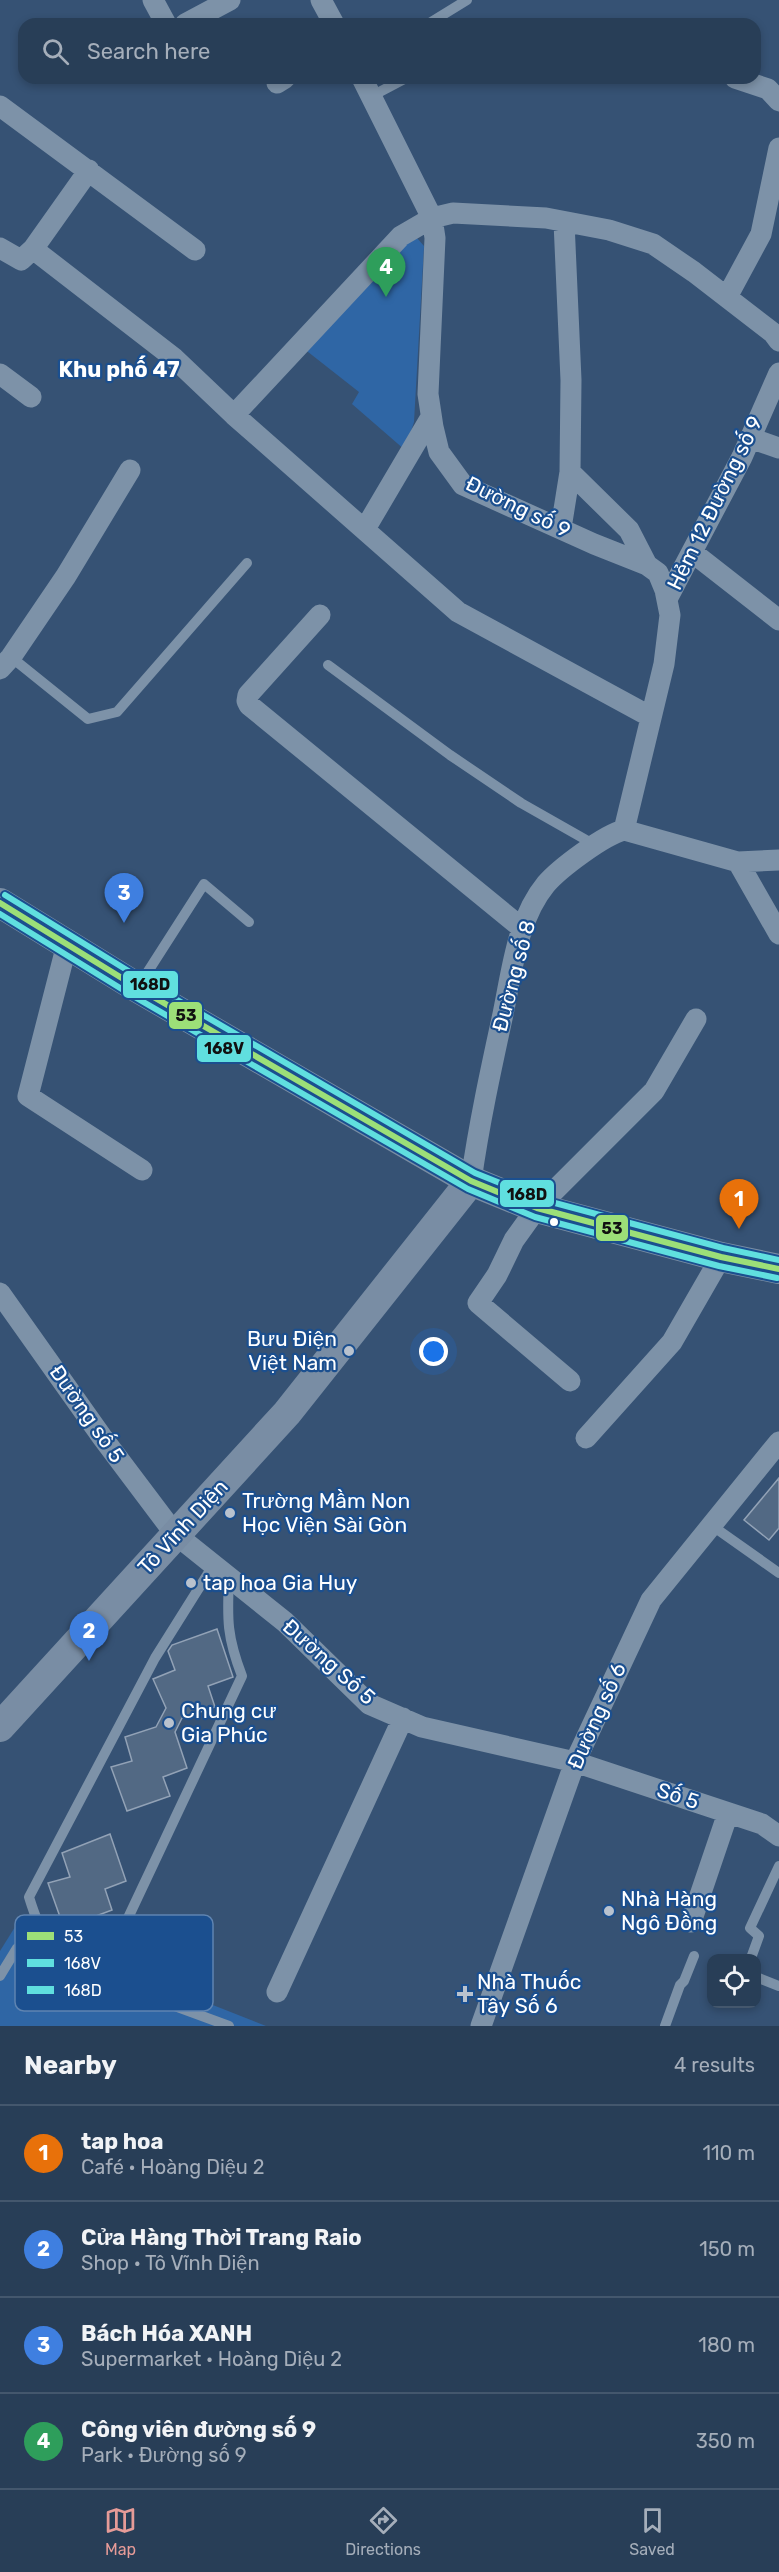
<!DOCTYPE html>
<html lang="en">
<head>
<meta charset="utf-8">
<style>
  body { margin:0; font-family:Rubik,sans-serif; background:#30455d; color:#f1f3f6 }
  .controls { position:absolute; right:18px; bottom:18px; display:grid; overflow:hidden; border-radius:12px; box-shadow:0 3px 9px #0003 }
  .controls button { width:54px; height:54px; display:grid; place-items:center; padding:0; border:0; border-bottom:2px solid #44576d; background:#283e57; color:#f1f3f6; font:30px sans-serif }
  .you { position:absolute; left:434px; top:1352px; width:21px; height:21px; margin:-15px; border:4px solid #fff; border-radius:50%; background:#1a73e8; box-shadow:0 0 0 9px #1a73e833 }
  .badge { display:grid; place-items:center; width:39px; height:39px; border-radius:50%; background:#e69b98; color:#fff; font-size:20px; font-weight:700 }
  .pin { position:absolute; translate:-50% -50px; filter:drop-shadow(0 2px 3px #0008) }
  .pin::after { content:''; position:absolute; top:32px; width:21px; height:18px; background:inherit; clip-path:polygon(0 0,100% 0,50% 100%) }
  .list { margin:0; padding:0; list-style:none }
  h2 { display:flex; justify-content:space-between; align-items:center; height:78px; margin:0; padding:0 24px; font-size:26px }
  h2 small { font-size:20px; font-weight:400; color:#a5aeba }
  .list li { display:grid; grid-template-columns:39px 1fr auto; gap:18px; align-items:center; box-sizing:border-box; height:96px; padding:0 24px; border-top:2px solid #44576d }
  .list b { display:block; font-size:22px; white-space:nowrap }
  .list p { margin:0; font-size:20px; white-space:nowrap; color:#a5aeba }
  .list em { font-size:20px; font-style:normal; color:#a5aeba }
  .icon { flex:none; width:33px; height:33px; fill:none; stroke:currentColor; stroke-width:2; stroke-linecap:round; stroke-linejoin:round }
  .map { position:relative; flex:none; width:779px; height:2026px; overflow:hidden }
  .search { position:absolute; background:#283e57; box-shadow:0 3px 9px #0003; left:18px; right:18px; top:18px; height:66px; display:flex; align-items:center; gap:15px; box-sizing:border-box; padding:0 21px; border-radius:18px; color:#a5aeba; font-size:22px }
  .sheet { height:462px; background:#283e57 }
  nav { display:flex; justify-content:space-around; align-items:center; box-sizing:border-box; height:84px; border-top:2px solid #44576d; background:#283e57; font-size:16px; color:#a5aeba }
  nav a { display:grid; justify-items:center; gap:3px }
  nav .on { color:#e69b98 }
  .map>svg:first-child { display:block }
  .green { fill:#2f66a5 }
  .building { fill:#526984; stroke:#92a2b6; stroke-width:1.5 }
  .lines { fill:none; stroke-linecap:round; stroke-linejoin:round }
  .lane { stroke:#7d92a8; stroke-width:10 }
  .street { stroke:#7d92a8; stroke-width:21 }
  .secondary { stroke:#798da4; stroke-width:30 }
  .bus-1-casing { stroke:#1b4f8f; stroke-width:10 }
  .bus-2-casing { stroke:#1b4f8f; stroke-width:10 }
  .bus-3-casing { stroke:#1b4f8f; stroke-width:10 }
  .bus-1 { stroke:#9cdf78; stroke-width:6 }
  .bus-2 { stroke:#60dfdf; stroke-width:6 }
  .bus-3 { stroke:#60dfdf; stroke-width:6 }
  .bus-dot { fill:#fff; stroke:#1b4f8f; stroke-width:2 }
  .poi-dot { fill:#b9c2ce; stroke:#1b4f8f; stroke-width:2 }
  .labels { text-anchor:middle; stroke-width:4.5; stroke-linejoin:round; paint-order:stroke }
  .street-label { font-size:21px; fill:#fff; stroke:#1b4f8f }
  .poi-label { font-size:21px; fill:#fff; stroke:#1b4f8f; text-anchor:start }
  .neighbourhood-label { font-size:22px; font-weight:bold; fill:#fff; stroke:#1b4f8f }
  .key { fill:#1b4f8f; stroke:#5f84b1; stroke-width:1.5 }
  .key-label { font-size:16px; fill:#fff }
  .line-badge { stroke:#1b4f8f; stroke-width:2 }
  .pale-badge-label { font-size:16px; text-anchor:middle; font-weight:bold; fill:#111 }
</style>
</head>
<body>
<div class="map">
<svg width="779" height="2026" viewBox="0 0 779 2026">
  <rect width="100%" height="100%" fill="#365274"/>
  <path class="green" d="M417 238 424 246 414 422 405 450 352 404 359 392 303 348 403 240Z
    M15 1927 266 2026H0V1951Z"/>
  <path class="building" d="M779 1478V1528L769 1540 744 1520Z
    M217 1629 233 1677 208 1686 215 1707 182 1718 175 1732 187 1768 163 1777 170 1796 127 1811 111 1767 132 1761 125 1737 156 1727 166 1708 153 1679 175 1670 168 1651 172 1645Z
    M110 1834 126 1881 105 1889 112 1910 64 1928 48 1883 70 1877 62 1853Z"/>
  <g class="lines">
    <path class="lane" d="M428 24 467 0
      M370 97 406 78
      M11 657 88 719 117 712 247 563
      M328 665 450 755 521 803 595 845
      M138 987 204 884 249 922
      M711 1525 779 1573
      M214 1564 155 1658 29 1897C42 1939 47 1940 87 1953L119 1937 242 1676C227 1637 227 1620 229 1578
      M751 1958 759 1936 750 1928 779 1866
      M0 1976 17 1948 229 2026
      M756 1977 779 1986
      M665 2026 680 1985 684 1981 694 1956"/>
    <path class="street" d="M153 0 166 24
      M321 0 334 24
      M185 24 230 0
      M362 78 432 218 435 238 428 394 433 427 439 452 463 485 594 544 647 565 658 573 665 590 670 615 664 664 624 830
      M735 78 768 89 779 101
      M277 83 285 78
      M0 106 195 250
      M0 248 21 260 33 249 89 170
      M33 249 174 358 234 415 458 612 651 717
      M727 297 761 234 779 148
      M0 374 31 397
      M234 415 401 236 432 218 453 213 546 218 609 230 653 244 694 272 773 333 779 341
      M750 438 779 448
      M570 472 629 530 647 565
      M561 528 570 472 571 380 564 222
      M365 529 431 417
      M692 552 779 620
      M667 599 742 457 779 373
      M320 615 248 695 247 701 249 705 523 929
      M0 669 11 657 66 576 130 470
      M738 862 779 934
      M67 944 28 1096 142 1170
      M471 1181C479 1124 491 1069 503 1014 512 971 517 919 546 884 560 868 604 835 624 830L738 862 779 860
      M0 1293 102 1437 175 1534 285 1622 369 1704 422 1727 575 1762 762 1824 779 1836
      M570 1381 478 1303 497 1275 514 1240 537 1208 654 1091 696 1019
      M586 1438 672 1342 721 1257
      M691 1922 728 1813
      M277 1992 403 1718
      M481 2026 575 1762 651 1600 779 1442"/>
    <path class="secondary" d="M0 903 138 988 471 1181 537 1208 721 1257 779 1269
      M0 1727 287 1413 471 1181"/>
    <g class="bus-1-casing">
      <path id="bus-1" d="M0 903 138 988 471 1181 537 1208 721 1257 779 1269"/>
    </g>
    <g class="bus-2-casing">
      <path id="bus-2" d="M0 914 133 996 468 1189 535 1217 719 1266 777 1278"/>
    </g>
    <g class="bus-3-casing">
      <path id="bus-3" d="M5 895 143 980 475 1173 540 1199 723 1248 779 1260"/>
    </g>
    <use href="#bus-1" class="bus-1"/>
    <use href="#bus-2" class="bus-2"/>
    <use href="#bus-3" class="bus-3"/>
  </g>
  <circle class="bus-dot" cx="554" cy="1222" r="5"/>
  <g class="poi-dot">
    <circle cx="349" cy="1351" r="6"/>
    <circle cx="230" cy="1513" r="6"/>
    <circle cx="191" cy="1583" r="6"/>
    <circle cx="169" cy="1723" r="6"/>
    <circle cx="609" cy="1911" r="6"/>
    <path d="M462 1985h6v6h6v6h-6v6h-6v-6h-6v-6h6z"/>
  </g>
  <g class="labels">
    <g class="street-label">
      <text transform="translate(715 503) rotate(-64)" y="7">Hẻm 12 Đường số 9</text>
      <text transform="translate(518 507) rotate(26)" y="7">Đường số 9</text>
      <text transform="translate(514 976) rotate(-75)" y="7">Đường số 8</text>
      <text transform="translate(87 1414) rotate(55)" y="7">Đường số 5</text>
      <text transform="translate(183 1527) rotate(-47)" y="7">Tô Vĩnh Diện</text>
      <text transform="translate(329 1662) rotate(42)" y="7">Đường Số 5</text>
      <text transform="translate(597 1716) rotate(-66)" y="7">Đường số 6</text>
      <text transform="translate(678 1796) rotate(18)" y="7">Số 5</text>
    </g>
    <g class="poi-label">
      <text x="337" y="1346" text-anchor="end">Bưu Điện<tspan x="337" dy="24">Việt Nam</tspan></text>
      <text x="242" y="1508">Trường Mầm Non<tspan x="242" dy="24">Học Viện Sài Gòn</tspan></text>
      <text x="203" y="1590">tap hoa Gia Huy</text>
      <text x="181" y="1718">Chung cư<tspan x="181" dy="24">Gia Phúc</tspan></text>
      <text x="621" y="1906">Nhà Hàng<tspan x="621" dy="24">Ngô Đồng</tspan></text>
      <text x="477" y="1989">Nhà Thuốc<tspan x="477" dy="24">Tây Số 6</tspan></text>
    </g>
    <g class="neighbourhood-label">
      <text x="119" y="377">Khu phố 47</text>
    </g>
  </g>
  <rect x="15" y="1915" width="198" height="96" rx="9" class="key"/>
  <rect x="27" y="1932" width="27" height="8" fill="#9cdf78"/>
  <rect x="27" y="1959" width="27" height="8" fill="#60dfdf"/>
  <rect x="27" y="1986" width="27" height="8" fill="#60dfdf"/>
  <g class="key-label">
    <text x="64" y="1942">53</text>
    <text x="64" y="1969">168V</text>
    <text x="64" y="1996">168D</text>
  </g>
  <g class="line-badge">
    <rect x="122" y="970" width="57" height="29" rx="6" fill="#60dfdf"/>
    <rect x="168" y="1001" width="35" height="29" rx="6" fill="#9cdf78"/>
    <rect x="196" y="1034" width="56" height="29" rx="6" fill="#60dfdf"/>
    <rect x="499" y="1179" width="56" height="29" rx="6" fill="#60dfdf"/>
    <rect x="595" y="1214" width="34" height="28" rx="6" fill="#9cdf78"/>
  </g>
  <g class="pale-badge-label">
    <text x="150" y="990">168D</text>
    <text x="186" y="1021">53</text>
    <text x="224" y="1054">168V</text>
    <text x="527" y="1200">168D</text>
    <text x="612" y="1234">53</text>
  </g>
</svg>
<div class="controls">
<button><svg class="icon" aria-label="locate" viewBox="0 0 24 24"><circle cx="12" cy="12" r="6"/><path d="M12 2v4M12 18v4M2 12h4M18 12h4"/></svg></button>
</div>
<div class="you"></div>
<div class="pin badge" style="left:739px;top:1229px;background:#e8710a">1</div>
<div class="pin badge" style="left:89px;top:1661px;background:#3f7fe0">2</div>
<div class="pin badge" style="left:124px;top:923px;background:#3f7fe0">3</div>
<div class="pin badge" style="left:386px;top:297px;background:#2e9e5b">4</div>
<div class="search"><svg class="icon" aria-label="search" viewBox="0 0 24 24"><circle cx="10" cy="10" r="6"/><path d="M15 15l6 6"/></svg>Search here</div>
</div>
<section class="sheet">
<h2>Nearby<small>4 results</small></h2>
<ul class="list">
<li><span class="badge" style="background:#e8710a">1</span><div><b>tap hoa</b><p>Café · Hoàng Diệu 2</p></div><em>110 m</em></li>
<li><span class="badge" style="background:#3f7fe0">2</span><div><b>Cửa Hàng Thời Trang Raio</b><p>Shop · Tô Vĩnh Diện</p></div><em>150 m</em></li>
<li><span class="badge" style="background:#3f7fe0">3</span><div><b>Bách Hóa XANH</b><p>Supermarket · Hoàng Diệu 2</p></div><em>180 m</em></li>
<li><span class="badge" style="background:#2e9e5b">4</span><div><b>Công viên đường số 9</b><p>Park · Đường số 9</p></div><em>350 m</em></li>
</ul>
</section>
<nav>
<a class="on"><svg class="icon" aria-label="map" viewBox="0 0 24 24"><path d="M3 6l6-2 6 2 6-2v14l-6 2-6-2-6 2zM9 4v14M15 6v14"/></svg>Map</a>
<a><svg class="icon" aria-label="directions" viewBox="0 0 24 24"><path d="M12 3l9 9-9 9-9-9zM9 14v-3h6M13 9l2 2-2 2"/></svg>Directions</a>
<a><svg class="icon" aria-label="saved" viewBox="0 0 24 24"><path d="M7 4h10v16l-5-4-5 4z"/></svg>Saved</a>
</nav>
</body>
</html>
